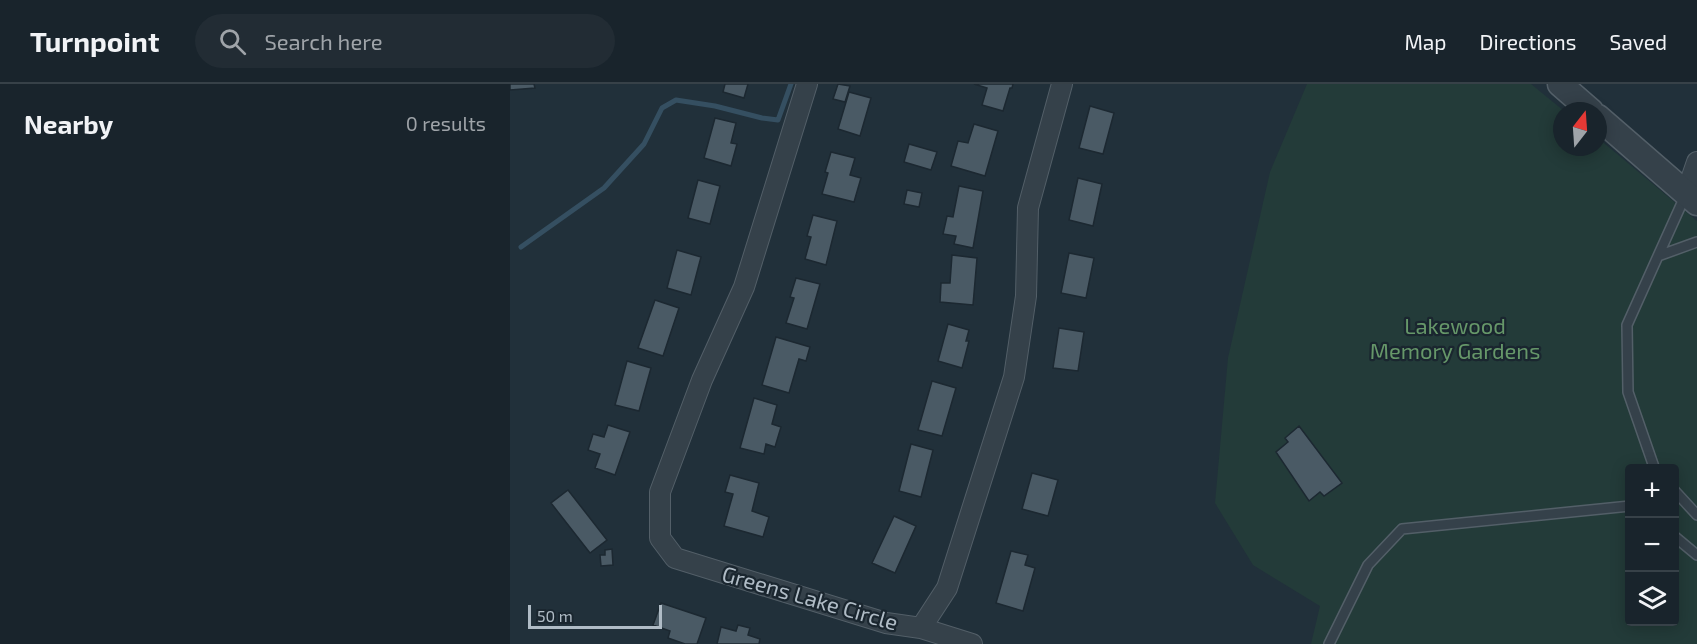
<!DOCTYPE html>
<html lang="en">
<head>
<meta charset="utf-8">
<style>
  body { margin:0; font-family:"Exo 2",sans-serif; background:#222c34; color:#f1f3f6 }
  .controls { position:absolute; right:18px; bottom:18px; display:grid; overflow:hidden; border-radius:6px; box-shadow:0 3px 15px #0003 }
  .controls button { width:54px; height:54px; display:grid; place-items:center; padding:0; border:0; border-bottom:2px solid #374148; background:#19242c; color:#f1f3f6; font:30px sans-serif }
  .compass { position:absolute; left:1043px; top:18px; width:54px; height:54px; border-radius:50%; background:#19242c; box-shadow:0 3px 15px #0003; rotate:17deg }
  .scale { position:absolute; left:18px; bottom:15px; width:134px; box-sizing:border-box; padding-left:6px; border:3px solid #b0bcc6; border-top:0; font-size:16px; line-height:21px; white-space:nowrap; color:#b0bcc6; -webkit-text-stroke:4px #1a262f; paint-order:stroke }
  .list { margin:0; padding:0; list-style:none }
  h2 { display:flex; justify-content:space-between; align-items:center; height:78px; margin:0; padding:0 24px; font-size:26px }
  h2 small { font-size:20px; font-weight:400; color:#9fa4a9 }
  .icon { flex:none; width:33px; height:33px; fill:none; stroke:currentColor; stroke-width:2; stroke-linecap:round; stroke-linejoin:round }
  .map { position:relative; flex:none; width:1187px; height:560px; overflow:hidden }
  header { display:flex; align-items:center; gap:36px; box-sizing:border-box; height:84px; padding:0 30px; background:#19242c; border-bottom:2px solid #374148 }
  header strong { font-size:28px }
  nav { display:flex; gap:33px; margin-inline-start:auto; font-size:21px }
  .search { width:420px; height:54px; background:#222c34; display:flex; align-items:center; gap:15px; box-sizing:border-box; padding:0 21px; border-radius:33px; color:#9fa4a9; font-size:22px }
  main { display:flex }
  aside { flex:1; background:#19242c }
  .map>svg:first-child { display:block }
  .green { fill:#233b39; fill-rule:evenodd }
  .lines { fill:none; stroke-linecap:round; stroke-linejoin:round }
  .stream { stroke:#354f61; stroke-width:5 }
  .building { fill:#4a5a65; stroke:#1c2831; stroke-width:1.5 }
  .service-casing { stroke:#535f68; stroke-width:12 }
  .minor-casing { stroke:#535f68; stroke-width:22 }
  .tertiary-casing { stroke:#535f68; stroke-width:27 }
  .service { stroke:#35414a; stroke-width:9 }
  .minor { stroke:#35414a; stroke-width:20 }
  .tertiary { stroke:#35414a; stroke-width:24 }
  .labels { text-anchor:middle; stroke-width:4.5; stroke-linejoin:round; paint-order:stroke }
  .park-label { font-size:22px; fill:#669769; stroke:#1a262f }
  .street-label { font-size:22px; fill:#b0bcc6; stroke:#1a262f }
</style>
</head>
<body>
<header>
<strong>Turnpoint</strong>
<div class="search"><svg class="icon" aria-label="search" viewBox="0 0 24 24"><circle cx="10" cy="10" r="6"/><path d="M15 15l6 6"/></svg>Search here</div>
<nav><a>Map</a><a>Directions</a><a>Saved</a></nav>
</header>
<main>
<aside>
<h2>Nearby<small>0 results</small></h2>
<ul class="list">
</ul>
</aside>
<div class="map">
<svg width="1187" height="560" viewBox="0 0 1187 560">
  <rect width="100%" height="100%" fill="#21303a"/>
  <path class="green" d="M797 0H1021L1054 27H1052V63H1088V54L1187 137V560H801L810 522 743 481 705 419 718 274 760 88ZM1120 384H1164V538H1120Z"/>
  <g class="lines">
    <path class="stream" d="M11 163 94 104 134 60 152 24 166 16 205 22 252 34 268 36 281 0"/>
  </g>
  <path class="building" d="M0 0H24L25 4 0 6Z
    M215 0H238L234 14 213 8Z
    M328 0 340 2 335 18 323 15Z
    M464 0H503L502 4H500L493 27 472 21 477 4Z
    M339 8 361 14 350 52 328 45Z
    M580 22 604 29 593 70 569 64Z
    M205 34 226 39 221 59 227 60 221 82 194 74Z
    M464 40 488 47 475 92 441 82 448 57 458 59Z
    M399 60 427 68 421 86 394 78Z
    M321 68 345 74 340 91 351 94 344 118 312 110 318 89 315 88Z
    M568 94 592 100 583 142 559 136Z
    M188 96 210 102 200 140 178 134Z
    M449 102 473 107 463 164 444 160 446 152 433 150 437 132 443 133Z
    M397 106 412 109 409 123 394 120Z
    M303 131 327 137 316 181 295 175 301 153 297 152Z
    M167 166 191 173 181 211 157 204Z
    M559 169 584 174 576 214 551 209Z
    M442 171 467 174 463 221 430 218 431 199H440Z
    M286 194 310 200 297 245 276 239 284 214 280 213Z
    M145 216 169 224 153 272 128 264Z
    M438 240 459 246 456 257H459L452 284 428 277Z
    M549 244 574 248 568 287 543 284Z
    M266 253 300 263 296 277 289 275 279 309 252 301Z
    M117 277 141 284 129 327 105 321Z
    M422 297 446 304 432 352 408 346Z
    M244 314 267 321 262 340 271 343 265 363 256 360 254 370 230 364Z
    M98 341 120 348 105 391 85 384 90 370 78 366 83 350 94 353Z
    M789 342 832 399 814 412 810 408 799 417 766 368 778 358 775 354Z
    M401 360 423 366 411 413 389 407Z
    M522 389 548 396 538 432 512 425Z
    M220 391 249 399 242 427 259 433 253 453 214 442 223 410 215 408Z
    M58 406 97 456 80 469 41 419Z
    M384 432 406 442 385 489 362 479Z
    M102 465 103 481 91 482 90 471H95V466Z
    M501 467 518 471 515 481 525 484 513 527 486 519Z
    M151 519 196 534 187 560H175L158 554 160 547 143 541Z
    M228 541 240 544 238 551 250 555 249 560H207L211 543 226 547Z"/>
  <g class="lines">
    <g class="service-casing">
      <path id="service" d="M1148 172 1176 110
        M1143 384 1144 383 1118 308 1117 241 1148 172 1187 158
        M1164 406 1187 431
        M1164 452 1187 471
        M819 560 858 481 892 445 1120 422"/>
    </g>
    <g class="minor-casing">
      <path id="minor" d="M297 0 234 203 192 296 150 408V454L165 474 376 539 411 544 462 560
        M1176 110 1187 78
        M411 544 437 504 504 293 516 212 518 124 552 0"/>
    </g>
    <g class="tertiary-casing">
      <path id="tertiary" d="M1050 0 1081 27
        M1088 33 1187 119"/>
    </g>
    <use href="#service" class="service"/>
    <use href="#minor" class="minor"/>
    <use href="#tertiary" class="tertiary"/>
  </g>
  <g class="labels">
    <g class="park-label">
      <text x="945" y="250">Lakewood<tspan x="945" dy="25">Memory Gardens</tspan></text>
    </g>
    <g class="street-label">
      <text transform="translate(300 514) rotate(16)" y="8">Greens Lake Circle</text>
    </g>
  </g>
</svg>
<div class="controls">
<button>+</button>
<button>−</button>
<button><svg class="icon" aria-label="layers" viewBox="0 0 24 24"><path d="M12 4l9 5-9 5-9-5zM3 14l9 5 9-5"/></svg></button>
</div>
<svg class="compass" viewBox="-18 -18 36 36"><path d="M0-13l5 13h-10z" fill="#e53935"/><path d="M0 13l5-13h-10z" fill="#9fa4a9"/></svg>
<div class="scale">50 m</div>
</div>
</main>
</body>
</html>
